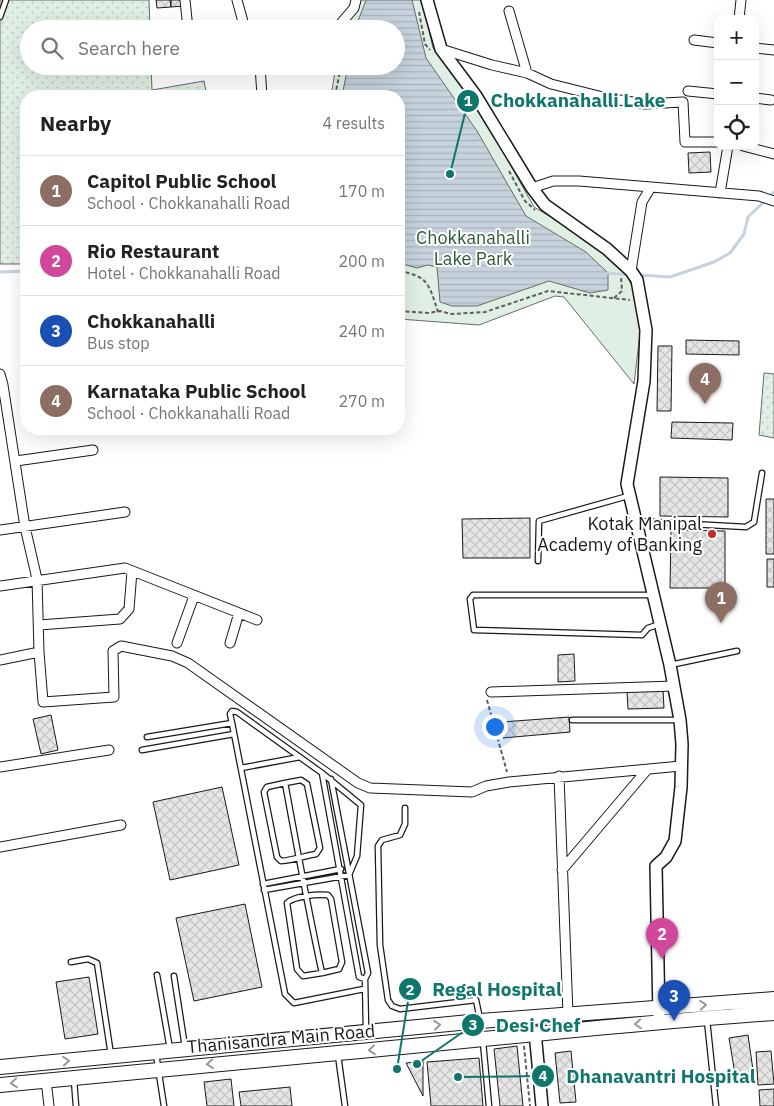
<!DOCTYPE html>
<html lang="en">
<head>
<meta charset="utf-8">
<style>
  body { margin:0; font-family:"IBM Plex Sans",sans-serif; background:#f6f6f6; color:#222 }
  .controls { position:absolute; right:15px; top:15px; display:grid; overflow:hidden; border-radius:10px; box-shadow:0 5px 20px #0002 }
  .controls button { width:45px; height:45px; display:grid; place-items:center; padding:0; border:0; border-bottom:1px solid #e0e0e0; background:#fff; color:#222; font:25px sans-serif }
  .you { position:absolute; left:494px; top:726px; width:18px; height:18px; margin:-12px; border:4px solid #fff; border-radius:50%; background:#1a73e8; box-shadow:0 0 0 8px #1a73e833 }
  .badge { display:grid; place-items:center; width:32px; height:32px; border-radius:50%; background:#1a73e8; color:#fff; font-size:16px; font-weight:700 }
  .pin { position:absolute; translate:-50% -41px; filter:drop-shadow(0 1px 2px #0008) }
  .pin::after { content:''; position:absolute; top:26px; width:18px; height:15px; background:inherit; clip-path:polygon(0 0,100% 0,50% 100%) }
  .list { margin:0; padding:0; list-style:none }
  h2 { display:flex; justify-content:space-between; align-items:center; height:65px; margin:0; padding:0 20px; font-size:21px }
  h2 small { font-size:16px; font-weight:400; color:#767676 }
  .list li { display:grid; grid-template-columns:32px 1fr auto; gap:15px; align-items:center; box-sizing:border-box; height:70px; padding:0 20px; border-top:1px solid #e0e0e0 }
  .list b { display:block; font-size:19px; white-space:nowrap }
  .list p { margin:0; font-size:16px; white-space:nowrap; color:#767676 }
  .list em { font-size:16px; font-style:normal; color:#767676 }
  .icon { flex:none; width:28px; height:28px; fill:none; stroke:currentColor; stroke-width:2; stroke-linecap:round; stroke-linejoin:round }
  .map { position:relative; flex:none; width:774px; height:1106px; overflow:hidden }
  .search { position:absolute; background:#fff; box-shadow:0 5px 20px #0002; left:20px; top:20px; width:385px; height:55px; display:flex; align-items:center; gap:12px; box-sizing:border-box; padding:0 18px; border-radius:28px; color:#767676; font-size:19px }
  .panel { position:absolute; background:#fff; box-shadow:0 5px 20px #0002; left:20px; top:90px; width:385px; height:345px; border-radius:20px }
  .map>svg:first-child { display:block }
  .grass { fill:url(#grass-dots); stroke:#6a6a6a }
  .park { fill:#e0efe3; stroke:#6a6a6a }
  .water { fill:url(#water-rules); stroke:#6a6a6a }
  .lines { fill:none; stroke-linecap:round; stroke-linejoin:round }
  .stream { stroke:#c6d2dc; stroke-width:3 }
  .building { fill:url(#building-cross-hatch); stroke:#1a1a1a }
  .service-casing { stroke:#1a1a1a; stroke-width:7 }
  .minor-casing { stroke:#1a1a1a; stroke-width:11 }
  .tertiary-casing { stroke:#1a1a1a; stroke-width:14 }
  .primary-casing { stroke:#1a1a1a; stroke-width:16 }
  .path { stroke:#5f5f5f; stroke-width:2; stroke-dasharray:4 2.5; stroke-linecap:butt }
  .service { stroke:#fff; stroke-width:4.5 }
  .minor { stroke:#fff; stroke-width:9 }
  .tertiary { stroke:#fff; stroke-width:11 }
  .primary { stroke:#fff; stroke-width:14 }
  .oneway { stroke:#989898 }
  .poi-dot { fill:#c62828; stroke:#fff; stroke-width:2 }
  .labels { text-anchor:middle; stroke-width:4; stroke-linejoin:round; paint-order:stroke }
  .park-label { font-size:18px; fill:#2b5a34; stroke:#fff }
  .poi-label { font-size:18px; fill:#1a1a1a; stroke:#fff; text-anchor:end }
  .street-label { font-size:18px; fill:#1a1a1a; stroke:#fff }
  .leader { fill:none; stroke:#0f766e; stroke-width:2 }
  .callout-dot { fill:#0f766e; stroke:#fff; stroke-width:2 }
  .mark-label { font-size:15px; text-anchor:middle; font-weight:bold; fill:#fff }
  .callout-label { font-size:19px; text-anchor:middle; font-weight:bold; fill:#0f766e; stroke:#fff; stroke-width:4; stroke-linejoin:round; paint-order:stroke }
</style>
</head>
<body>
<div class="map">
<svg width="774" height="1106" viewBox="0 0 774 1106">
  <defs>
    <pattern id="grass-dots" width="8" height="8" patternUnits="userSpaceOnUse" patternTransform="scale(1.25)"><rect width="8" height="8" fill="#e0efe3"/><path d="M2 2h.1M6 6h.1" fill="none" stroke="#c0ccc2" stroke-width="1.8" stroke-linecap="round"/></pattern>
    <pattern id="water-rules" width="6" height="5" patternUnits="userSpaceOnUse" patternTransform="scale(1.25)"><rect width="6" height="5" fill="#c6d2dc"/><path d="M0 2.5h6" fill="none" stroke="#aab4bc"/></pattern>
    <pattern id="building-cross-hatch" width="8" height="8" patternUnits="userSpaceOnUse" patternTransform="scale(1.25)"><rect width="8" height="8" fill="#e6e6e6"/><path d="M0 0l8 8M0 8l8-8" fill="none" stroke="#c5c5c5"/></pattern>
  </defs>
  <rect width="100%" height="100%" fill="#fff"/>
  <path class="grass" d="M0 0H149L150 29H29V66H151L152 90 204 81 207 96H26V264H0Z
    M764 373 774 374V438L759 435Z"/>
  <path class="park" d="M354 0H422L433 48 475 102 534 207 584 237 623 269 635 291 640 333 634 384 564 297 555 296 479 325 399 319V96H331L336 66H396V29H343Z"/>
  <path class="water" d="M366 0H412L426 58 477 131 526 216 586 252 608 273V290L590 293 549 281 477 306H452L440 302 437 267 428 265 417 268 399 263V96H342L348 66H396V29H355Z"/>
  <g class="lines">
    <path class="stream" d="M0 272 26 271
      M608 273 630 275
      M639 275 670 277 714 262 730 253 744 234 748 217 774 192"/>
  </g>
  <path class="building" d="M156 0H170L171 7 157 8Z
    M171 0H184V6L171 7Z
    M710 152 711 172 689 173 688 153Z
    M686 340 739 341V355L686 354Z
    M658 346H672L671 411H657Z
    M672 422 733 423 732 440 671 438Z
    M660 477 728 478V517L660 516Z
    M766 499H774V554H766Z
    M530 518V558H463L462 519Z
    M671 530 725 531V588H670Z
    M767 559H774V587H767Z
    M574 654 575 681 558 682V655Z
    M663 690 664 708 628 709 627 691Z
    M51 715 58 750 41 754 33 719Z
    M569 717 570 732 503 738 502 722Z
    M222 787 239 865 170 880 153 802Z
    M245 904 262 987 194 1001 176 918Z
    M89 977 98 1034 65 1039 56 982Z
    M748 1035 754 1077 736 1080 729 1038Z
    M517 1046 523 1106H500L494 1049Z
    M571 1051 576 1102 560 1103 555 1053Z
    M771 1051 774 1084 758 1085 756 1052Z
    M479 1058 483 1106H431L427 1062Z
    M423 1061V1096L406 1063Z
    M231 1079 234 1106H207L204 1082Z
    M290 1087 292 1106H241L239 1092Z
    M774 1089V1106H760L759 1090Z"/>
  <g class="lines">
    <g class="service-casing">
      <path id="service" d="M0 17 6 0
        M637 521 746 527 754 522 762 473
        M538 561 539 521 628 496
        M652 595H473L470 599 474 630 642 635 648 628 660 624
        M670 665 737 651
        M572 720H679
        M147 737 232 723
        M142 750 234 734
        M241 768 300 757
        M331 779 368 973 365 979
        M285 783 301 780 307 784 320 848 316 854C305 856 293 860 281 861L277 857 264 792 267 787 285 783C297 847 308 910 322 973L303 976 297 969 287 903C294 896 317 894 328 895L331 899 342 962 339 969 322 973
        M405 808V824L400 835 382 840 378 846 380 945 388 1000 392 1006 400 1009 476 1000 480 1019
        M263 884 341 869
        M264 890 349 875 357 856 361 805 322 773
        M71 962 88 959 97 963 111 1055
        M157 975 170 1049
        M174 976 185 1047
        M364 989 294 1003 285 994 232 723 230 714 232 711 237 712 322 773 359 977 365 979 366 1029
        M707 1020 716 1106
        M483 1042 489 1106
        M156 1054 164 1106
        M338 1055 345 1106
        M74 1080 76 1106"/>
    </g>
    <g class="minor-casing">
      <path id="minor" d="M185 0 188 29
        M237 0 245 29
        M509 11 527 73
        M739 19 741 0
        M336 29 354 8 356 0
        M694 40 718 43
        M755 48 774 50
        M441 49 492 65 527 73 551 84 607 98 645 104 683 102 685 142H718
        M260 66 262 96
        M688 91 718 94
        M755 98 771 100
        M743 146 774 154
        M532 188 553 181H579L651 187
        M720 193 728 146
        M631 271 642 202 651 187 759 196 774 201
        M0 374 3 385
        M0 386 3 385 25 527 37 579 39 652
        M16 461 93 450
        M0 530 125 512
        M0 586 125 568 257 620
        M39 625 120 619 129 609 132 571
        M177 643 194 596
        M230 643 239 613
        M0 660 39 652 43 702 114 697 113 651 121 646 172 656 188 663 358 783 370 788 472 792 486 786 509 782 681 766
        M491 692 674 686
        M0 767 109 750
        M559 776 568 1014
        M0 847 121 825
        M562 870 646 771
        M46 1080 49 1106"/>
    </g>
    <g class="tertiary-casing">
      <path id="tertiary" d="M427 0 441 49 476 96 532 188 545 205 607 249 631 271 637 280 646 330 644 381 627 484 670 665 680 720 682 744 681 787 675 841 666 857 656 866 659 1016
        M535 1032 542 1106"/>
    </g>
    <g class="primary-casing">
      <path id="primary" d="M0 1067 480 1021 774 999
        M0 1085C113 1074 226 1064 338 1053 484 1040 628 1023 774 1013"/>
    </g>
    <path class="path" d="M419 12 425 44 430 50
      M335 96 341 66
      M509 171 525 201 535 210
      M399 271C429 276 429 285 438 312
      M614 298 622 291 621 277
      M399 311 429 313 440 311 451 314 485 312 548 291 630 300
      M487 700 507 772
      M524 1046 530 1106"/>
    <use href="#service" class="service"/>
    <use href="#minor" class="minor"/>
    <use href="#tertiary" class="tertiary"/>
    <use href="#primary" class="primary"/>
  </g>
  <defs><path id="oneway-chevron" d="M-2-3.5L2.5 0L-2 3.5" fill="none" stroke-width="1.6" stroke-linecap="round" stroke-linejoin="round" transform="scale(1.25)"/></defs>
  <g class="oneway">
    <use href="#oneway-chevron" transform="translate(703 1005) rotate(-5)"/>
    <use href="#oneway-chevron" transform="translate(638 1024) rotate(175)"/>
    <use href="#oneway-chevron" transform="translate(437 1025) rotate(-6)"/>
    <use href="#oneway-chevron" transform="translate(372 1050) rotate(174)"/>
    <use href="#oneway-chevron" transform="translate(66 1061) rotate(-5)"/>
    <use href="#oneway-chevron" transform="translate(210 1064) rotate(175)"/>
    <use href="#oneway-chevron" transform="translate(14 1083) rotate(174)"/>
  </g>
  <circle class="poi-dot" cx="712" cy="534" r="5"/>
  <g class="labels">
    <g class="park-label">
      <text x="473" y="244">Chokkanahalli<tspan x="473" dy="21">Lake Park</tspan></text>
    </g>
    <g class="poi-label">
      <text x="702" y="530">Kotak Manipal<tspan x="702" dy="21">Academy of Banking</tspan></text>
    </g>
    <g class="street-label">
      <text transform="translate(281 1039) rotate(-5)" y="6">Thanisandra Main Road</text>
    </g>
  </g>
  <path class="leader" d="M450 174L468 101M397 1069L410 989M417 1064L473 1025M458 1077L543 1076"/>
  <g class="callout-dot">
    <circle cx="450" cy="174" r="5"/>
    <circle cx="397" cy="1069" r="5"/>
    <circle cx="417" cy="1064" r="5"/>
    <circle cx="458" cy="1077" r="5"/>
    <circle cx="468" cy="101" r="12"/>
    <circle cx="410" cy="989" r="12"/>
    <circle cx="473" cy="1025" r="12"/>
    <circle cx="543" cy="1076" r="12"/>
  </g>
  <g class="mark-label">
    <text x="468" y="106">1</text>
    <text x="410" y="995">2</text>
    <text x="473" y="1030">3</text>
    <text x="543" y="1081">4</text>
  </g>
  <g class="callout-label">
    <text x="578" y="107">Chokkanahalli Lake</text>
    <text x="497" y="996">Regal Hospital</text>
    <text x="538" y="1032">Desi Chef</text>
    <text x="661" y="1083">Dhanavantri Hospital</text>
  </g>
</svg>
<div class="controls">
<button>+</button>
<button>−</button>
<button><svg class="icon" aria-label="locate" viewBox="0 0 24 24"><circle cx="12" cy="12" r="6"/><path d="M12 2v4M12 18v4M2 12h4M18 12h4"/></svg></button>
</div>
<div class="you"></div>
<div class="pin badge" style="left:721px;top:623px;background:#8d6e63">1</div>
<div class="pin badge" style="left:662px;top:959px;background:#d1479c">2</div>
<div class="pin badge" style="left:674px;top:1021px;background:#1a4fb4">3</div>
<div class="pin badge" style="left:705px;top:404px;background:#8d6e63">4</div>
<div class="search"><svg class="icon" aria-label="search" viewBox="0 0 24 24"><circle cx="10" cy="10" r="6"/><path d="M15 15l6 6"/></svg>Search here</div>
<section class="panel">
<h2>Nearby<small>4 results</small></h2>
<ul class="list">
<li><span class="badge" style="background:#8d6e63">1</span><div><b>Capitol Public School</b><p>School · Chokkanahalli Road</p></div><em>170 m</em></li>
<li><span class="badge" style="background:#d1479c">2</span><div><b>Rio Restaurant</b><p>Hotel · Chokkanahalli Road</p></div><em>200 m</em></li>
<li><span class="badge" style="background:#1a4fb4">3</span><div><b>Chokkanahalli</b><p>Bus stop</p></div><em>240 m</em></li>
<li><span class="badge" style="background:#8d6e63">4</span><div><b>Karnataka Public School</b><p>School · Chokkanahalli Road</p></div><em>270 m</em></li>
</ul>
</section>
</div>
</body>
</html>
